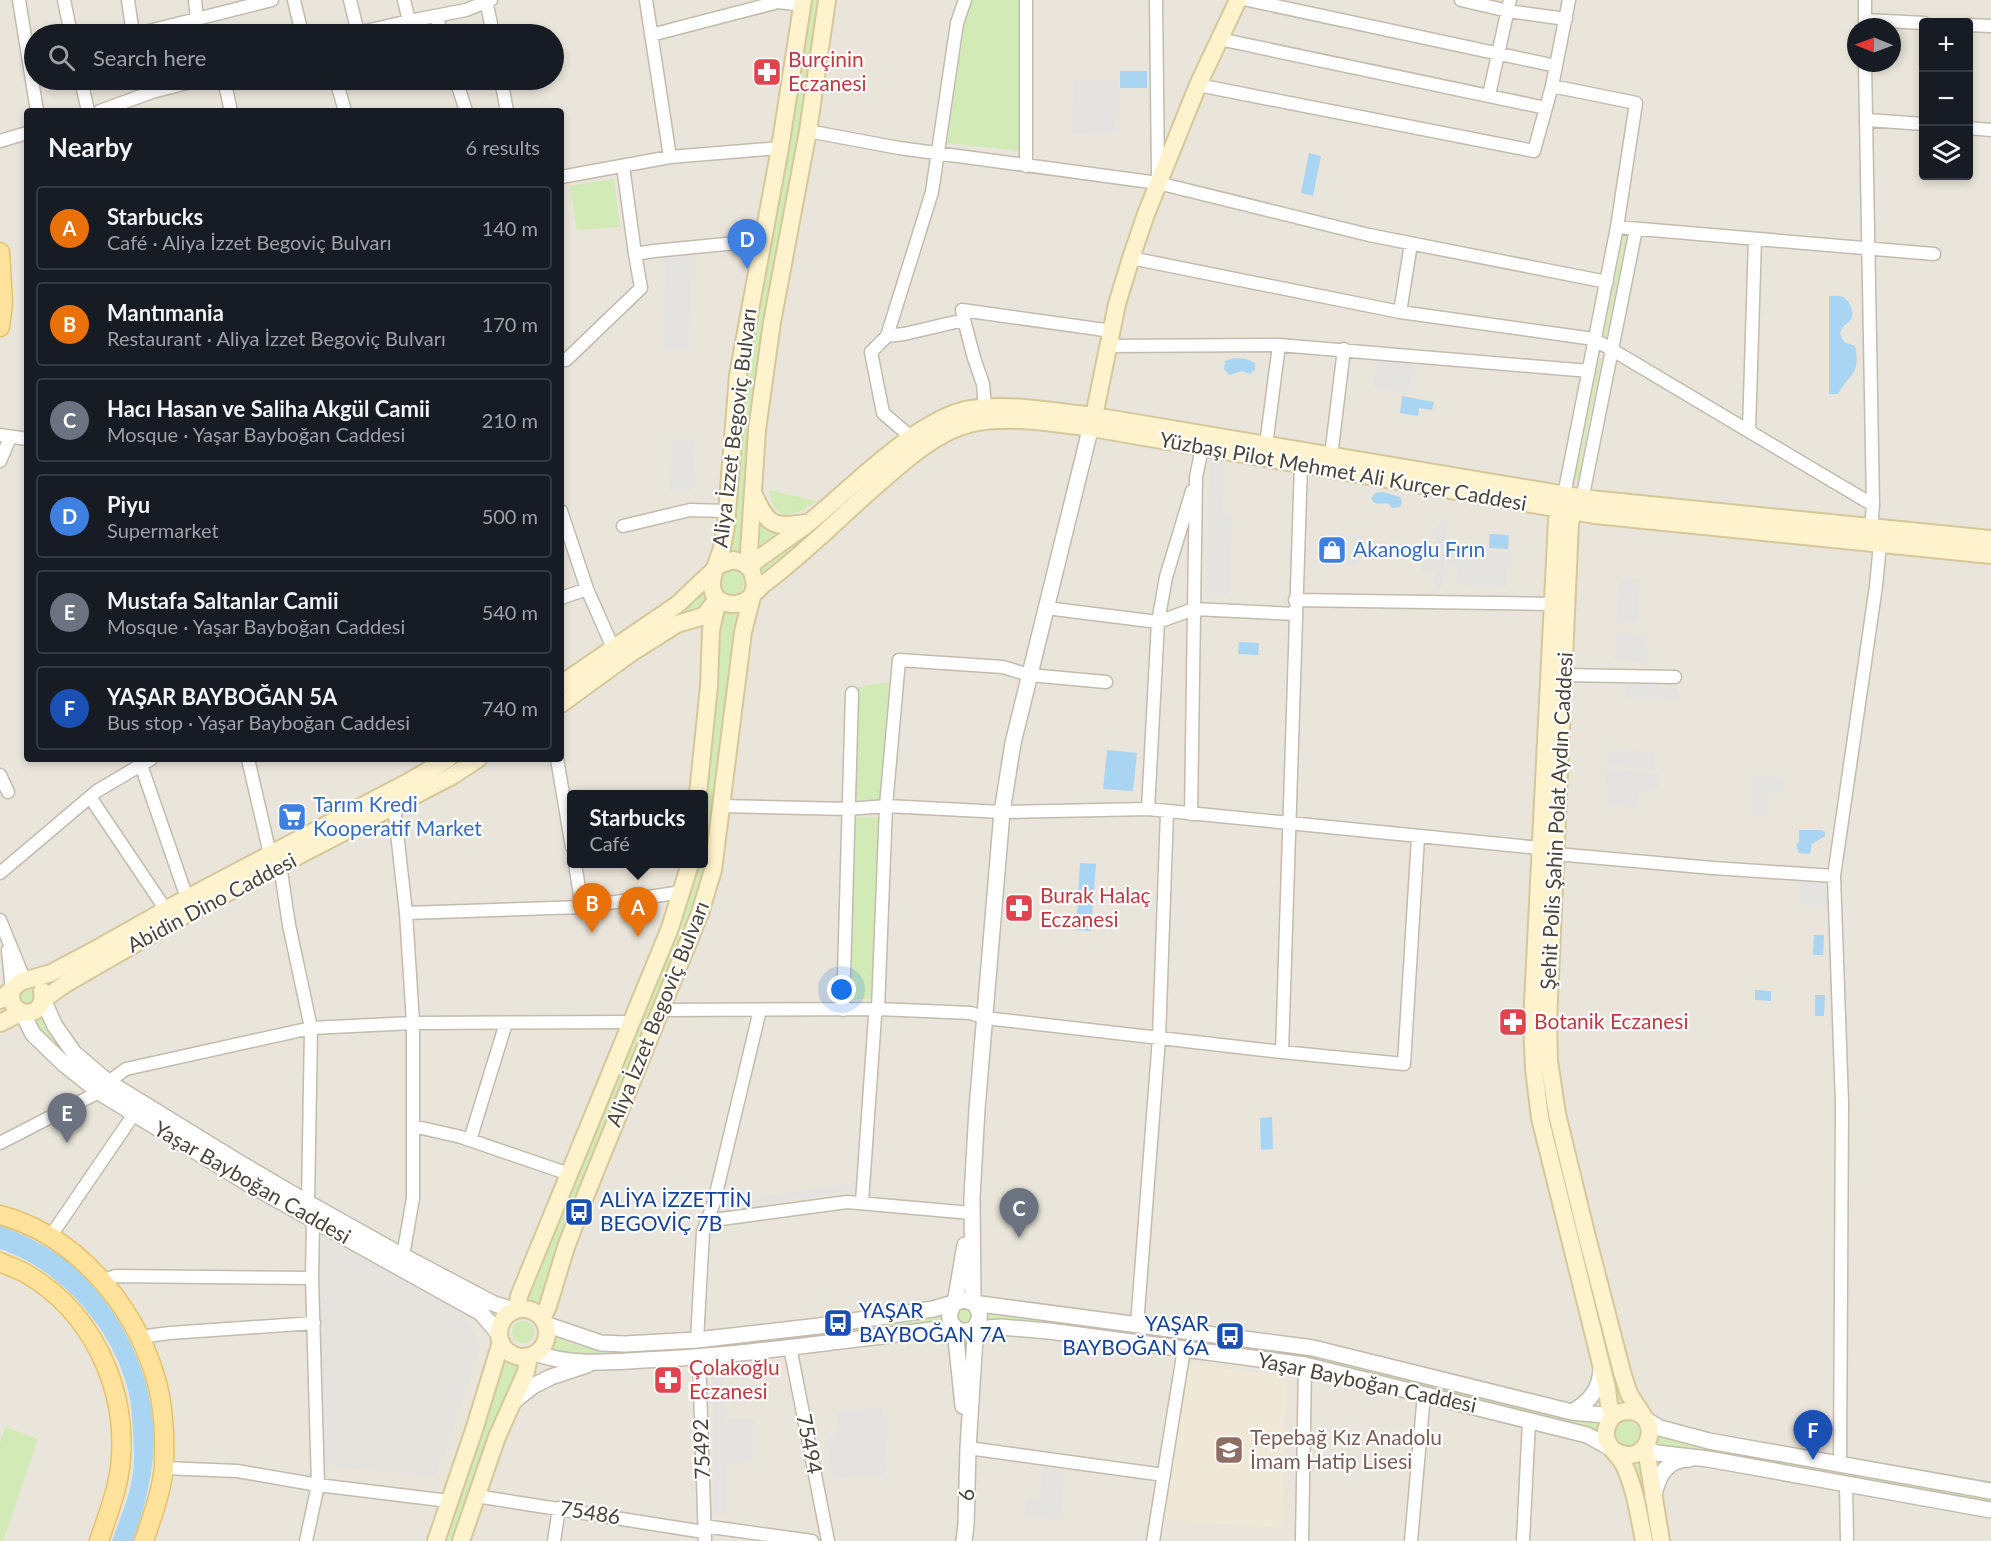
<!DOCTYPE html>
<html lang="en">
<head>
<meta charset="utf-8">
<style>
  body { margin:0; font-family:Lato,sans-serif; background:#242831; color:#f1f3f6 }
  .controls { position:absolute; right:18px; top:18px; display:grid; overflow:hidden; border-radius:6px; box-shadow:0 3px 9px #0003 }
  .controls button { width:54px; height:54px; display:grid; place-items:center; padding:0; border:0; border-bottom:2px solid #363941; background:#171b24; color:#f1f3f6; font:30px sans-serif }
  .compass { position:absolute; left:1847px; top:18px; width:54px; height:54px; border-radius:50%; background:#171b24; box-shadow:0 3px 9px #0003; rotate:271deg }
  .you { position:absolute; left:842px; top:990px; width:21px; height:21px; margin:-15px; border:4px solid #fff; border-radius:50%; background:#1a73e8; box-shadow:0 0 0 9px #1a73e833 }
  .badge { display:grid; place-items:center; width:39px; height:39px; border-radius:50%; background:#db2777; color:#fff; font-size:20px; font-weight:700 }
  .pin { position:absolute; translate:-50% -50px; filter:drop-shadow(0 2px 3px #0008) }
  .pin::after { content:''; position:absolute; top:32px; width:21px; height:18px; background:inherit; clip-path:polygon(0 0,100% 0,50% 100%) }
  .popup { position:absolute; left:567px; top:790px; width:141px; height:78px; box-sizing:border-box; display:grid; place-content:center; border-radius:6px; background:#171b24; filter:drop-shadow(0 2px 4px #0005); font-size:20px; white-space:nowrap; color:#9ea1a6 }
  .popup b { font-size:22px; color:#f1f3f6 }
  .popup::after { content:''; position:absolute; left:50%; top:100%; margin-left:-12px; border:12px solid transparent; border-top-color:#171b24 }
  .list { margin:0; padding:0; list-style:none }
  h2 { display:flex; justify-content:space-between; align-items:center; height:78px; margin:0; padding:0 24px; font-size:26px }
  h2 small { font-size:20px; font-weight:400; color:#9ea1a6 }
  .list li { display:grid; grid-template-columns:39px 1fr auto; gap:18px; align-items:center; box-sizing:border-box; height:84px; margin:0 12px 12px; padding:0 12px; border:2px solid #363941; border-radius:6px }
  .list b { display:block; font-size:22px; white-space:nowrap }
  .list p { margin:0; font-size:20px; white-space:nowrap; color:#9ea1a6 }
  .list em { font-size:20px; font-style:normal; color:#9ea1a6 }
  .icon { flex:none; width:33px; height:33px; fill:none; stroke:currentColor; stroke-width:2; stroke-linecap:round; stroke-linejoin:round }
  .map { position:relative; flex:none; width:1991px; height:1541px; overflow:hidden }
  .search { position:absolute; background:#171b24; box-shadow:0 3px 9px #0003; left:24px; top:24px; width:540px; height:66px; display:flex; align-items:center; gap:15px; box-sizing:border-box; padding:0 21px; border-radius:33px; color:#9ea1a6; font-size:22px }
  .panel { position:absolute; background:#171b24; box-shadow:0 3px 9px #0003; left:24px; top:108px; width:540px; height:654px; border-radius:6px }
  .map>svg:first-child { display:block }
  .residential { fill:#eae5da; fill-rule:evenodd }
  .industrial { fill:#e6e2dd }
  .education { fill:#efe8d6 }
  .green { fill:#d2eab5 }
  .parking { fill:#e5e3e0 }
  .water { fill:#a9d4f2 }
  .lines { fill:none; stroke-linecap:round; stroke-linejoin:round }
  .minor-casing { stroke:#c2bbae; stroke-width:15 }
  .tertiary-casing { stroke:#c2bbae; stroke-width:18 }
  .secondary-casing { stroke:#d6c79b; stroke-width:20 }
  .primary-casing { stroke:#e6c16a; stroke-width:21 }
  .minor { stroke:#fff; stroke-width:12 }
  .tertiary { stroke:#fff; stroke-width:15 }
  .secondary { stroke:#fff3cd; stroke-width:16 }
  .primary { stroke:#ffe39c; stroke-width:18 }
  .labels { text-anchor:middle; stroke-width:4.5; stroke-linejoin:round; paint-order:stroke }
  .health-label { font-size:21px; fill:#be3a42; stroke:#fff; text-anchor:start }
  .street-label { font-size:21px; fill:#4b4439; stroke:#fff }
  .shop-label { font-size:21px; fill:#366cbe; stroke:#fff; text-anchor:start }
  .transit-label { font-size:21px; fill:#164399; stroke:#fff; text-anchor:start }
  .education-label { font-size:21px; fill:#785e54; stroke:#fff; text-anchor:start }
</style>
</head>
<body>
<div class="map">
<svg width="1991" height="1541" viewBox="0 0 1991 1541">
  <rect width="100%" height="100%" fill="#f6f3ec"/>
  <path class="residential" d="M0 0H1991V1541H0ZM1924 22H1968V176H1924ZM1856 27H1892V63H1856ZM34 34H554V80H34ZM27 111H561V759H27ZM572 794H704V864H572Z"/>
  <path class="industrial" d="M326 1238 465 1315 480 1347 436 1477 324 1466 318 1253Z"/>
  <path class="education" d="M1194 1364 1282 1376 1286 1384 1282 1528 1167 1520 1164 1516 1187 1367Z"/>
  <path class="green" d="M813 0H820L800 126 762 333 756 379 740 553H728L735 525 748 378 754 333Z
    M968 0H1021V151L947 143Z
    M614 179 620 227 577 230 570 186Z
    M1624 235H1627L1606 338H1603Z
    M1599 358H1602L1582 456 1580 478 1575 480 1573 475 1580 456Z
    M977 416 760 579 759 563 881 468Z
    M769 490 816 501C794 517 775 525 769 490Z
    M761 520 785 532 759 548Z
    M720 583a12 12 0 1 1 24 0a12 12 0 1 1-24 0Z
    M706 589 704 607 561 695V692Z
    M738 611 732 642 707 861 692 912 597 1143 554 1256 540 1309 532 1305H523L684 910 698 864H704V814L719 683 720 614H728Z
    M889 682 880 799 855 800 853 798 858 687Z
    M853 817H876L880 819 874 998 848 1000Z
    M19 997a8 8 0 1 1 16 0a8 8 0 1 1-16 0Z
    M43 1013 71 1058 501 1314 499 1320 490 1312 91 1079 32 1023Z
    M1542 1082H1545L1551 1124 1611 1365 1626 1406H1615L1549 1125Z
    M958 1315a7 7 0 1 1 14 0a7 7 0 1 1-14 0Z
    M986 1311 1306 1354 1574 1420 1600 1421 1597 1427 1598 1433 1573 1423 1305 1358 1012 1319 986 1320Z
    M944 1313 945 1322 930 1321C804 1337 673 1363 545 1351L550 1334 566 1342 585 1347 612 1350 702 1346 872 1326 930 1318Z
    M512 1332a11 11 0 1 1 22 0a11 11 0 1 1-22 0Z
    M505 1354 513 1359 523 1361 486 1443 453 1541H445Z
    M1615 1433a12 12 0 1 1 24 0a12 12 0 1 1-24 0Z
    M5 1427 38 1439 3 1541H0V1443Z
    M1656 1433 1693 1445 1953 1492 1991 1499V1502C1880 1482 1768 1457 1655 1445Z
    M1641 1460 1654 1541H1651L1629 1462Z"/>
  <path class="parking" d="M1074 79 1117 81 1115 134 1071 133Z
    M692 250 690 351H664L665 254Z
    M1376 357 1415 358 1408 395 1372 388Z
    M670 440H694L692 490H669Z
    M1209 461H1224L1223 513 1232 514 1230 595H1207Z
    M1437 523H1447L1443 588H1434V572H1422L1423 549H1433Z
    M1335 532 1364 536 1358 565H1334Z
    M1447 539 1456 540V546L1509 554 1506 587 1456 584 1457 567 1446 566Z
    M1620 578 1640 579 1637 623 1617 621Z
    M1617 632 1644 634 1643 642 1649 643 1647 662 1614 659Z
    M1658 680V689L1675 688 1680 694 1679 700 1625 697V689L1632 681Z
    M1606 750 1655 752V769L1605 766Z
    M1603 769 1659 773 1658 788 1639 793 1637 808 1609 807Z
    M1751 776 1785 777 1784 794 1768 795 1769 817 1751 816Z
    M1800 880 1822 881 1833 890 1832 907 1799 905Z
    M857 1182V1190L720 1211 723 1202Z
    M713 1377H723L724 1419H754V1463L727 1464V1513H713Z
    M883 1408 886 1475 830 1478 828 1436 838 1435 836 1410Z
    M1043 1468 1066 1471 1059 1521 1024 1516 1026 1498 1039 1499Z"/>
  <path class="water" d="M1120 71H1147V88H1120Z
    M1309 153 1321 156 1313 196 1301 193Z
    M1829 296C1833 296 1839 295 1843 297 1850 301 1855 312 1851 319 1847 325 1841 326 1840 334L1844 342 1855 346C1861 374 1850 373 1838 394H1829Z
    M1234 358 1246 359 1255 363V370L1249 374 1243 371 1229 375 1224 369 1225 361Z
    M1402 396 1434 402 1432 410 1419 408 1418 416 1400 413Z
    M1383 492 1400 497 1402 502 1400 507 1392 508 1389 504C1380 502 1377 507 1371 499L1375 493Z
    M1490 534 1509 535 1508 549 1489 548Z
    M1239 642 1259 643 1258 655 1238 654Z
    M1107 750 1137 753 1133 791 1103 789Z
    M1799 830H1822L1825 832V836L1812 844 1810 854 1799 853 1796 845 1799 842Z
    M1080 863 1096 864 1091 931 1076 930Z
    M1814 935H1824L1823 955H1813Z
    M1755 990 1771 991V1001L1755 1000Z
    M1815 995H1825L1824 1016H1815Z
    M1272 1117 1273 1149 1261 1150 1260 1118Z
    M0 1225C20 1233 52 1248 69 1262 122 1308 160 1384 153 1457 150 1486 143 1513 133 1541H112C119 1522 128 1500 132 1480 135 1464 134 1446 133 1430 132 1420 132 1408 130 1398 117 1333 63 1270 0 1249Z"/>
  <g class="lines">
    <g class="minor-casing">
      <path id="minor" d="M19 0 37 111
        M64 0 71 34
        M128 0 133 34
        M195 0 197 19
        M294 0 302 34
        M350 0 358 33
        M404 0 409 21
        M486 0 493 34
        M646 0 670 157
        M1026 0V166
        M1156 0 1158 176
        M1248 0 1556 66
        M1461 0 1508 11 1566 19
        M436 16 442 34
        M1865 20 1924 23
        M1968 25 1991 26
        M1865 26V0
        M137 34 272 0
        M353 34 409 21 466 10 491 0
        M651 35 778 2 803 5
        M1219 39 1546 108
        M1865 63 1873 505 1871 528
        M81 80 88 111
        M224 80 231 111
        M336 80 345 111
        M456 80 466 111
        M501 80 507 111
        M1198 85 1534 151 1552 86 1569 0
        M1552 86 1636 103 1617 227 1564 495
        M1489 95 1510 0
        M100 111 152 92 199 80
        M1867 120 1924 124
        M1968 128 1991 130
        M808 131 899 148 1158 183 1369 235 1607 282
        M0 141 27 133
        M623 166 635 254
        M561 177 670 157 780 148
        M1617 227 1934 254
        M1131 258 1400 312 1594 339 1873 505
        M1400 312 1411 244
        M964 320 962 310 1112 331
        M887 336 932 192 957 23 965 0
        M1107 346 1279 345 1589 371
        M561 360H566L641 288 635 254 654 251 736 243 761 249
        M1749 430 1755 239
        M0 435 27 439
        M912 438 883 413 871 352 887 336 904 334 964 320 974 358 983 384 985 408
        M1266 445 1279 345
        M1331 456 1344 349
        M0 461 10 438
        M1581 497 1584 490 1636 229
        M561 511 587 589 613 648
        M623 526 690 510 727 511
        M561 598 587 589
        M1295 600 1553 604
        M1046 608 1158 622 1194 609 1295 614
        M1563 675 1675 677
        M248 759 270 854
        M557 759 572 847
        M141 765 187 898
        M0 775 8 792
        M90 797 166 910
        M721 806 848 809 886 806 1002 812 1148 809 1540 848
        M1148 809 1158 622 1166 577 1192 491
        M1191 814 1196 477 1202 448
        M1556 854 1713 868 1834 876
        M575 864 582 907
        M280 865 289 925 311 1028 413 1023 406 913 394 806
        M0 873 97 791 151 759
        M406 913 582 907 682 892
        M0 920 25 981
        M8 950 12 990
        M661 1010 878 1009 971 1013 985 1018 1282 1052 1404 1064 1418 837
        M843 1010 852 693
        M1282 1052 1301 464
        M108 1082 126 1069 311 1028 308 1203
        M413 1126 461 1137 569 1174
        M470 1140 506 1023
        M0 1143 99 1092
        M862 1202 875 1016 878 1009 886 806 899 660 1003 667 1029 675 1106 682
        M706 1221 847 1202 971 1213
        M50 1237 134 1114
        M403 1256 413 1198V1023L631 1022
        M103 1281 115 1276 312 1278
        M1137 1325 1159 1038 1167 812
        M139 1337 170 1333 314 1323
        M697 1340 703 1232 714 1202 760 1010
        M790 1347 828 1541
        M699 1358 705 1541
        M968 1448 1164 1475
        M1840 1465 1842 1103 1834 876 1876 586 1880 544
        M164 1468 237 1471 318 1485 449 1501
        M1846 1483 1847 1541
        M476 1496 704 1532
        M704 1526 812 1541
        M306 1541 318 1485 312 1278 313 1220
        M554 1541 559 1508
        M1153 1541 1184 1349
        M1302 1541 1305 1365
        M1411 1541 1424 1394
        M1523 1541 1529 1421"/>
    </g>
    <g class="tertiary-casing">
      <path id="tertiary" d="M43 1000 55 1026 74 1053 108 1082 238 1162 308 1203 403 1256 492 1303 513 1310
        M22 1012 33 1034 65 1065 99 1092 249 1184 481 1313 499 1334
        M545 1324 601 1343 625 1344 697 1340 819 1326 933 1309 964 1300 973 1303 1313 1348 1572 1412 1614 1416
        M957 1329C948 1322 947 1312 955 1303L965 1245
        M957 1329 956 1339 963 1406
        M973 1329C981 1321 982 1311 973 1303L972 1197 977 1109 1002 812 1013 743 1093 418
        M535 1353C570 1366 607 1362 644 1360 741 1356 836 1341 932 1330L968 1331 973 1329 1001 1327 1049 1331 1305 1365 1587 1435 1612 1449
        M513 1402 533 1386 551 1377 587 1365
        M1572 1412C1590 1402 1600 1389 1601 1369
        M1646 1420 1660 1428 1709 1441 1991 1491
        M1644 1449 1657 1453 1708 1459 1991 1510
        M1653 1498C1658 1476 1666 1459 1690 1459
        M964 1541 966 1525 968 1448 975 1338 973 1329"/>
    </g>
    <g class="secondary-casing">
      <path id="secondary" d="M803 0 780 148 738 375 726 526C725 533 723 541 722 548 718 562 701 593 723 602 729 605 738 605 745 601 752 597 758 588 765 583 805 553 840 517 878 484 901 464 924 443 952 430 992 411 1049 423 1092 428L1595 515 1991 555
        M1094 416 1117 304 1131 258 1146 214 1198 85 1238 0
        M753 493C767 523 771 529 805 523
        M1563 498 1557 520 1532 1023 1534 1069 1540 1118 1607 1388 1609 1405 1614 1416
        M1578 504 1570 522 1548 1022 1549 1061 1557 1114 1586 1233 1622 1372 1629 1394 1646 1420
        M748 567C769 550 791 537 811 521 852 488 919 417 971 409 1011 403 1054 412 1094 416L1590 499 1991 539
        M748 567 757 430 772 322 808 131 827 0
        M561 704 631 653 677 624 704 616 715 602
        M698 794 709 686 711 630 718 599
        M12 990C5 1019 48 1021 42 991
        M0 1000 20 982 51 973 100 947 187 898 410 781 448 759
        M43 1000 65 984 190 912 452 776 478 759
        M0 1023 22 1012
        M517 1309 519 1296 670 928 690 864
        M499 1333a24 24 0 1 1 48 0a24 24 0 1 1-48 0Z
        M542 1319 548 1306 566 1247 585 1197 700 913 713 870 743 632 755 585 752 571 744 563 733 560 719 565 678 604 561 684
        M1612 1449C1647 1473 1666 1417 1631 1411 1625 1411 1618 1412 1613 1416 1608 1422 1605 1430 1606 1437 1608 1448 1619 1455 1624 1465 1635 1488 1639 1516 1644 1541
        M1644 1449 1648 1461 1661 1541
        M436 1541 474 1430 501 1342
        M461 1541 497 1437 526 1372 529 1356"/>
    </g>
    <g class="primary-casing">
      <path id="primary" d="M0 252 3 303 0 327
        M0 1215C75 1235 133 1303 155 1376 164 1404 165 1437 164 1466 162 1491 152 1517 144 1541
        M0 1262C8 1266 18 1269 25 1273 90 1310 126 1384 121 1458 119 1487 108 1514 99 1541"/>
    </g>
    <use href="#minor" class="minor"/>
    <use href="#tertiary" class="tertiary"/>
    <use href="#secondary" class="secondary"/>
    <use href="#primary" class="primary"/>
  </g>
  <defs>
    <g id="pharmacy-square" transform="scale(1.5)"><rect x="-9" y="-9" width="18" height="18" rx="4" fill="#e0444e" stroke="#fff"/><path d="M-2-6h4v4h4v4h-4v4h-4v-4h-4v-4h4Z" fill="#fff"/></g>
    <g id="shop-square" transform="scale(1.5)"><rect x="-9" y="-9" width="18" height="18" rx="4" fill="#3f7fe0" stroke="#fff"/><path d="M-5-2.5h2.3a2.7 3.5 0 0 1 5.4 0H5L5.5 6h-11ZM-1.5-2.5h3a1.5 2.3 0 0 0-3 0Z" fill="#fff"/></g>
    <g id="supermarket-square" transform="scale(1.5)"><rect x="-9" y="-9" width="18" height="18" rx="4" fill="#3f7fe0" stroke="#fff"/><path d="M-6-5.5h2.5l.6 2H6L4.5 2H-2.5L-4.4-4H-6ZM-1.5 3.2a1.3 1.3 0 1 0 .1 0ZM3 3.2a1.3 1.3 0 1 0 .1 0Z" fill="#fff"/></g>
    <g id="bus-square" transform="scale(1.5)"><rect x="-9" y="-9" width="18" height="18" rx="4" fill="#1a4fb4" stroke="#fff"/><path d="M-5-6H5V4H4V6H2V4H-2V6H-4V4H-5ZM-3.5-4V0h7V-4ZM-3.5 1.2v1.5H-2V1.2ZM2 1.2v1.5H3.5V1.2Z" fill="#fff"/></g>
    <g id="school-square" transform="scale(1.5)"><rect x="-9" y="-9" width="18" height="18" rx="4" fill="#8d6e63" stroke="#fff"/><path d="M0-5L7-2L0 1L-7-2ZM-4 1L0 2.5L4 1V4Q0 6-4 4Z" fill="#fff"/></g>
  </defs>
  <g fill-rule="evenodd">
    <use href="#pharmacy-square" x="767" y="72"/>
    <use href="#shop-square" x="1332" y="550"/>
    <use href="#supermarket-square" x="292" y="817"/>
    <use href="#pharmacy-square" x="1019" y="908"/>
    <use href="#pharmacy-square" x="1513" y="1022"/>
    <use href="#bus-square" x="579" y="1212"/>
    <use href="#bus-square" x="838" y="1323"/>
    <use href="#bus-square" x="1230" y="1336"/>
    <use href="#pharmacy-square" x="668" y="1380"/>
    <use href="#school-square" x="1229" y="1450"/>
  </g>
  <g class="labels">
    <g class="health-label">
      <text x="788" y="67">Burçinin<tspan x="788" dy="24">Eczanesi</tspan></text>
      <text x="1040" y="903">Burak Halaç<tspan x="1040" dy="24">Eczanesi</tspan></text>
      <text x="1534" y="1029">Botanik Eczanesi</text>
      <text x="689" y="1375">Çolakoğlu<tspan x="689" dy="24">Eczanesi</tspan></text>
    </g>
    <g class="street-label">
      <text transform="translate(735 428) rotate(-83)" y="7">Aliya İzzet Begoviç Bulvarı</text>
      <text transform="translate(1343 472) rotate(10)" y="7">Yüzbaşı Pilot Mehmet Ali Kurçer Caddesi</text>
      <text transform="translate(1557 821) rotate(-87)" y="7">Şehit Polis Şahin Polat Aydın Caddesi</text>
      <text transform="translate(212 903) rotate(-28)" y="7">Abidin Dino Caddesi</text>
      <text transform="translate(658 1014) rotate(-68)" y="7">Aliya İzzet Begoviç Bulvarı</text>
      <text transform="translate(252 1183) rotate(30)" y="7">Yaşar Bayboğan Caddesi</text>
      <text transform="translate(1367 1383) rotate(12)" y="7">Yaşar Bayboğan Caddesi</text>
      <text transform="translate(809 1444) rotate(79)" y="7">75494</text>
      <text transform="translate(702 1449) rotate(-92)" y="7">75492</text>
      <text transform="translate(967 1495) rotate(-88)" y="7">6</text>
      <text transform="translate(590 1513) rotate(9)" y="7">75486</text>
    </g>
    <g class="shop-label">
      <text x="1353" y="557">Akanoglu Fırın</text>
      <text x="313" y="812">Tarım Kredi<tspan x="313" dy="24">Kooperatif Market</tspan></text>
    </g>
    <g class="transit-label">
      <text x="600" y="1207">ALİYA İZZETTİN<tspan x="600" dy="24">BEGOVİÇ 7B</tspan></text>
      <text x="859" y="1318">YAŞAR<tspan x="859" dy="24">BAYBOĞAN 7A</tspan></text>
      <text x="1209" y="1331" text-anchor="end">YAŞAR<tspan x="1209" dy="24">BAYBOĞAN 6A</tspan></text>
    </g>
    <g class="education-label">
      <text x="1250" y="1445">Tepebağ Kız Anadolu<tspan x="1250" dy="24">İmam Hatip Lisesi</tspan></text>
    </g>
  </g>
</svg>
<div class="controls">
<button>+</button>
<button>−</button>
<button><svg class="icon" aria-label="layers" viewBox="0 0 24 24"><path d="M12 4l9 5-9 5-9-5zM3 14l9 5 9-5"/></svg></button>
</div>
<svg class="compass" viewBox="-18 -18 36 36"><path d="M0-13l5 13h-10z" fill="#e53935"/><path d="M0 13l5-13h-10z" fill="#9ea1a6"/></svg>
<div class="you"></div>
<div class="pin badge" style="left:638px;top:937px;background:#e8710a">A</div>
<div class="popup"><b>Starbucks</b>Café</div>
<div class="pin badge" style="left:592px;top:933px;background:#e8710a">B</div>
<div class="pin badge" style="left:1019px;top:1238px;background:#6b7280">C</div>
<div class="pin badge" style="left:747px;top:269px;background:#3f7fe0">D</div>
<div class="pin badge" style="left:67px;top:1143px;background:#6b7280">E</div>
<div class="pin badge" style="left:1813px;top:1460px;background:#1a4fb4">F</div>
<div class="search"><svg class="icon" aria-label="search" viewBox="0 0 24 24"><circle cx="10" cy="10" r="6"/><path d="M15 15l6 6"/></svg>Search here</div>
<section class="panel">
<h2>Nearby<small>6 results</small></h2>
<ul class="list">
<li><span class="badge" style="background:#e8710a">A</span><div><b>Starbucks</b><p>Café · Aliya İzzet Begoviç Bulvarı</p></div><em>140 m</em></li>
<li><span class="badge" style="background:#e8710a">B</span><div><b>Mantımania</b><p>Restaurant · Aliya İzzet Begoviç Bulvarı</p></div><em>170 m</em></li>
<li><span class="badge" style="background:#6b7280">C</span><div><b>Hacı Hasan ve Saliha Akgül Camii</b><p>Mosque · Yaşar Bayboğan Caddesi</p></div><em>210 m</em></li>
<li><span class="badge" style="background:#3f7fe0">D</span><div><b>Piyu</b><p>Supermarket</p></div><em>500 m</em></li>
<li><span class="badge" style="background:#6b7280">E</span><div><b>Mustafa Saltanlar Camii</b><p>Mosque · Yaşar Bayboğan Caddesi</p></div><em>540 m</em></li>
<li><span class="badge" style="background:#1a4fb4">F</span><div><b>YAŞAR BAYBOĞAN 5A</b><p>Bus stop · Yaşar Bayboğan Caddesi</p></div><em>740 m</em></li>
</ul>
</section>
</div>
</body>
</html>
